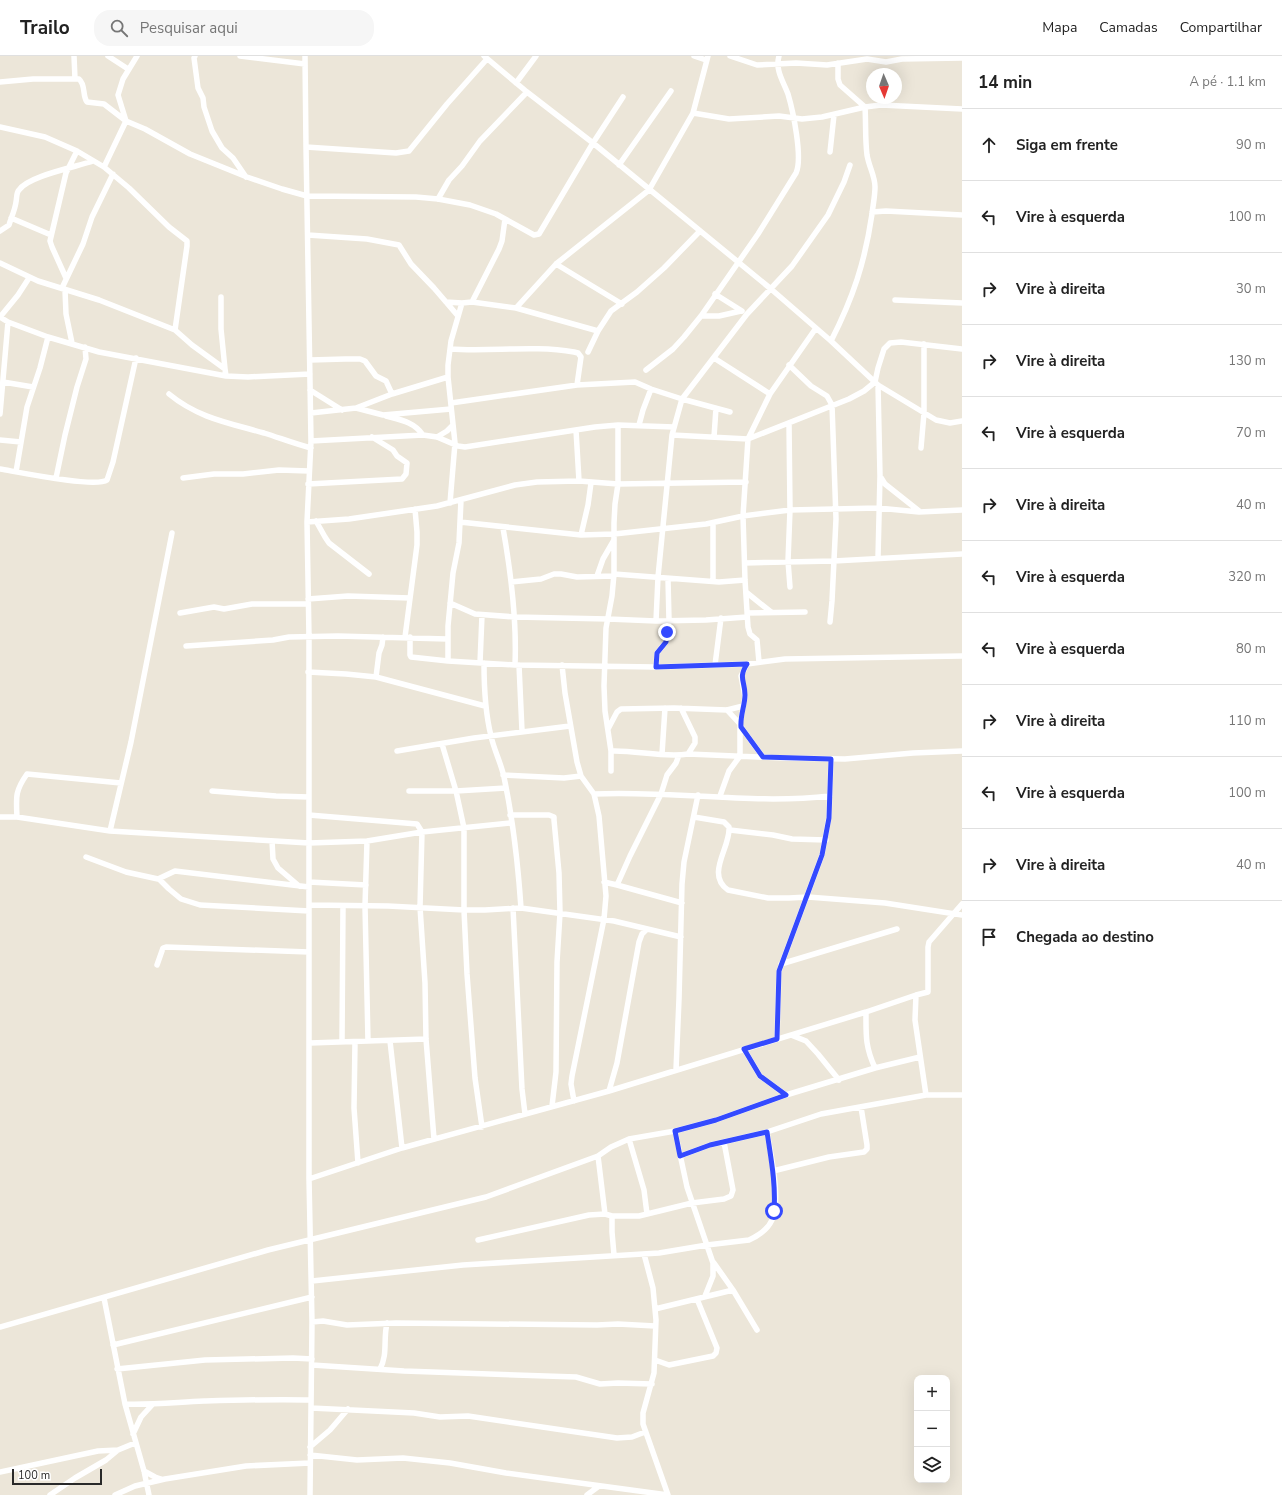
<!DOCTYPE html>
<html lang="pt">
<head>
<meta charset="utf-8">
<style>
  body { margin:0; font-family:"Nunito Sans",sans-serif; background:#f6f6f6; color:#222 }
  .controls { position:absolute; right:12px; bottom:12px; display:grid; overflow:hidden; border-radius:8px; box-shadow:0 4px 16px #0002 }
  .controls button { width:36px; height:36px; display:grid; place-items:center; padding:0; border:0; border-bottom:1px solid #e0e0e0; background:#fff; color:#222; font:20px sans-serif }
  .compass { position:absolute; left:866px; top:12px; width:36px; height:36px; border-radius:50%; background:#fff; box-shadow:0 4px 16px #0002; rotate:178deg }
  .scale { position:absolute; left:12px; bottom:10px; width:90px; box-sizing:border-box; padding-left:4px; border:2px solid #292929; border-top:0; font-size:11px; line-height:14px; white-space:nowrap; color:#292929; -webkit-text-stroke:3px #fff; paint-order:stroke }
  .stop { position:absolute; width:12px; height:12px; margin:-9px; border:3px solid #344aff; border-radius:50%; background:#fff }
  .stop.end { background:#344aff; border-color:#fff; box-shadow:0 1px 4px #0008 }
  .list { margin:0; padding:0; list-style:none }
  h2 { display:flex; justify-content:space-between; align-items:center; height:52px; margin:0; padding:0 16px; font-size:17px }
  h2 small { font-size:13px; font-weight:400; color:#767676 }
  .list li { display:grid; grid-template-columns:26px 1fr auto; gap:12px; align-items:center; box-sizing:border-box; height:72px; padding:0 16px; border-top:1px solid #e0e0e0 }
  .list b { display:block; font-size:15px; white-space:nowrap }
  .list em { font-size:13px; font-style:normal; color:#767676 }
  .icon { flex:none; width:22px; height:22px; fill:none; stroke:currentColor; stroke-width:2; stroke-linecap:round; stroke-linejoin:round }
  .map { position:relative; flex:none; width:962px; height:1439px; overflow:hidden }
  header { display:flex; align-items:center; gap:24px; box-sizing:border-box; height:56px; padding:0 20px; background:#fff; border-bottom:1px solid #e0e0e0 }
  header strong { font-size:19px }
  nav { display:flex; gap:22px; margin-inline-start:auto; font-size:14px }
  .search { width:280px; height:36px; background:#f6f6f6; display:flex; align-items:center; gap:10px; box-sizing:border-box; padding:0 14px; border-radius:16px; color:#767676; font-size:15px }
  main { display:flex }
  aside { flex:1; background:#fff }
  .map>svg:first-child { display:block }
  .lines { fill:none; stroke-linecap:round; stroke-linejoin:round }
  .street { stroke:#fff; stroke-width:5.5 }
  .route { stroke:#344aff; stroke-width:5 }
</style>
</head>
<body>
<header>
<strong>Trailo</strong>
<div class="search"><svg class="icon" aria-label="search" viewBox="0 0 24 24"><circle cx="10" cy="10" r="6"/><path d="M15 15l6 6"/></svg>Pesquisar aqui</div>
<nav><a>Mapa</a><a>Camadas</a><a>Compartilhar</a></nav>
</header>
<main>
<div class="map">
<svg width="962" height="1439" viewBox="0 0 962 1439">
  <rect width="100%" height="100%" fill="#ece6d9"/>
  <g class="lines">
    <path class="street" d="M74 0 75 23
      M108 0 128 13
      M195 0 194 2 198 32 203 42 204 51 212 75 222 92 233 102 246 121
      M240 0 305 8
      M305 0 306 91 311 385 307 466 309 581V1123L312 1266 310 1439
      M484 0 527 36 593 87 771 233 831 285 878 329 936 364 950 367 962 365
      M694 0 706 4
      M730 0 757 9 796 7 827 9 867 3 886 6 902 3 962 2
      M838 7V23L840 29 865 51
      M0 26 33 23H79C86 29 82 39 87 46L104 48 126 65 145 73 190 98 247 121 282 133 307 140 416 141 438 143 470 149 496 158 534 179 539 178 593 87 623 41
      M516 27 536 0
      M693 57 729 63 779 60 802 63 822 61 865 51 881 49 962 53
      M0 71 45 81 77 95 104 111 129 132 169 171 187 185V190L175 274
      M306 91 396 97 409 95 447 48 487 3
      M830 96 834 59
      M619 109 671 35
      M104 111 126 65 118 39 123 23 137 0
      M438 143 449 124 462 110 480 85 527 36
      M872 156 886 155 962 159
      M11 162 51 179
      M0 175 9 169C11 162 15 154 16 146 17 142 16 137 19 134 28 120 76 111 93 105
      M308 179 367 183 399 189 411 208 434 232 458 260
      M0 207 38 225 99 244 175 274 192 289 225 313 226 320
      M556 208 622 248
      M66 222 52 191 50 185 66 117 77 95
      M62 232 83 188 92 161 113 118
      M65 234 66 258 72 287
      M715 238 742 255
      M221 241V273L225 313
      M895 244 962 247
      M446 246 462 247
      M472 246 499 193 502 185 505 163
      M516 252 556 208 649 134 693 57 708 0
      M701 260H719L741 255
      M0 261 8 266 48 281 99 296 226 320 248 321 310 318
      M0 261 18 239 29 222
      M831 285C853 242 865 206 872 158 873 149 875 140 875 131 875 120 869 111 867 99 865 83 866 67 865 51
      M450 293C491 296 533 289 574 296L578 297 581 301 577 329
      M588 296 598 275 611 255 637 236 664 212 699 176
      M714 302 770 338
      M310 304 345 303H360L365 305 376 320 386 325 392 338
      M789 309 811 330 827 340 832 349 836 463 832 545 830 566
      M646 314 673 293 684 281 701 260 758 178 796 117C803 102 793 55 788 38 783 25 775 14 779 0
      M3 326 33 331
      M878 329 880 420 885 428 919 455
      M310 334 342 354
      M169 338C198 362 229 367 264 377 280 382 295 388 311 392
      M451 347 577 329 635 326 651 333 682 343 730 356
      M356 352 392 338 448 321
      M311 357 356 352 383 359 451 353
      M0 358 8 266
      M386 360C401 364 414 366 423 379
      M789 367 790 454 788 505 790 531
      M618 369V428L615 448 614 467V518L612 540 606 572 604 630 605 655 611 695C636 694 664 702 688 698L783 702 845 703 913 697 962 695
      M639 369 643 354 651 333
      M576 374 579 425
      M672 379 748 383 849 343 864 335 875 326 878 312 884 293 890 287 901 286 962 293
      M437 381 447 375 452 370
      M714 381 716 352
      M0 384 21 386
      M311 385 423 379 437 381 458 390 465 391 595 371 618 369 674 371
      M921 392 924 357V288
      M0 413C18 416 95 432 107 424L113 406 136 302
      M16 416 27 351 40 312 48 281
      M56 422 65 379 77 331 86 303 85 291
      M183 422 214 418H243L279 414 309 415
      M308 428 402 423 406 418 407 407 397 400 393 394 372 381
      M461 444 459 487 453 517 448 570V605L515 609 656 611 747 608 785 603 962 600
      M450 447 455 387 448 321V309L451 285 462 247 472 246 516 252 598 275
      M316 465 325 481 329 487 369 518
      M307 466 349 463 437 450 515 429 537 426 579 425 618 428 746 426
      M460 466 581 479 614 478 706 468 743 460 790 454 878 452 919 456 962 454
      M503 472C511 517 517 562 515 609
      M581 479 588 449 591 427
      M878 502 880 420
      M745 507 834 505 962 498
      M614 518 719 526 745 524
      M597 520 603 503 614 484
      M713 525V467
      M511 526 541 523 554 518H561L577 521 614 520
      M746 536 771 556
      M308 543 348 540 410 542
      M450 547 475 558 515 561 608 563 656 565 706 564 747 561
      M180 557 214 551 224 553 252 548H308
      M747 557 805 556
      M656 565 658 521 672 379 682 343 747 258 792 210 828 159 844 126 850 109
      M405 581 417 489V476L415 453
      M410 581V599L411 601 448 605
      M186 590 273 584 289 581 338 580 447 583
      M759 606 757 584 750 578 748 571 745 524 743 460 748 383 770 338 816 272
      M480 607 482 559
      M484 607C484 632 485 656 491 680 494 694 501 707 504 721 513 764 518 808 521 852
      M519 609 522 675
      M562 609 565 637 577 706 581 720 594 738 599 760 606 840 604 863 572 1020 571 1028 574 1045
      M715 609 721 562
      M656 611 657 597 666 586V584L669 564 668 523
      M308 616 346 618 376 621 485 650
      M376 621 379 597 382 589 383 581
      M681 652 695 681V687L688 698
      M727 654 740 668
      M741 671 763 701
      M608 673 617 656 621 653 674 652 727 654 743 650
      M397 695 474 682 570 670
      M611 695V715
      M662 698 665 652
      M503 719 564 722 581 720
      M212 735 276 740 309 741
      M409 735H456L442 688
      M594 738C672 734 751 749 830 740
      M720 740 729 715 740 700V668L745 641 741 620 747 608
      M309 759 417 768 422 776 420 851 425 927 426 983 434 1083
      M510 759H549L554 761V764L559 817 560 857 557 906 556 1016 552 1050
      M0 761H17L110 775 309 787 367 785 422 776 511 767
      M17 761C16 741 15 735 27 718L121 727
      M694 761 724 766 729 771C731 791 705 818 728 834L768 842H789L808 841 885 847 962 859
      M730 774 773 779 792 783 826 784
      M110 775 131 686 172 477
      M272 785 273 803 278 812 299 830
      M367 785 365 850 368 985
      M86 801 126 816 158 823 175 815 309 831
      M159 823 169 833 181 843 200 849 309 855
      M309 826 366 829
      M604 826 617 829 630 800 661 738 667 719 676 707 679 699
      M617 829 682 847
      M962 848 929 886 928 891V936L916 939 915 964 926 1039H962
      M310 849 388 850 464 854H485L521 852 614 865 681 881
      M513 852 522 1033 525 1058
      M781 908 897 873
      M157 909 163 892 166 891 309 896
      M866 956C866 979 865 990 875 1012
      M791 979 806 985 818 998 839 1024
      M777 983 779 915 822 799 829 761 831 703
      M390 985 402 1092
      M342 986 343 850
      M355 986 354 1052 358 1107
      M310 987 426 983
      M744 993 760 1020 786 1039
      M676 1014 679 943 682 828 684 806 698 739
      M609 1035 617 1007 639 886 642 878 646 874
      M482 1071 475 1022 467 918 464 854V772L456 735 506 732
      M675 1075 687 1131 713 1207V1220L705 1240
      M629 1083 644 1134 647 1158
      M598 1100 605 1158 612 1160H639L692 1147 724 1143 731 1140 733 1134 724 1086
      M680 1100 710 1089 767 1076 821 1058 926 1039
      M773 1115 829 1101 864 1096 867 1093V1089L861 1051
      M309 1123 402 1092 609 1035 866 956 916 939
      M612 1160V1176L614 1199
      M478 1184 589 1159 605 1158
      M644 1198 653 1232 656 1264 654 1317 643 1357V1368L668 1439
      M714 1207 733 1234 757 1274
      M312 1225 463 1209 659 1197 707 1189 749 1184C758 1180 768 1173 772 1164 781 1142 771 1100 767 1076
      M104 1242 125 1348 144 1415 149 1439
      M655 1253 733 1234
      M312 1266 323 1265 347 1269 396 1267 597 1269 618 1268 655 1270
      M0 1271 268 1194 486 1141 598 1100 611 1091 629 1083 675 1075 716 1064 786 1039 875 1012 920 1001
      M113 1289 312 1241
      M655 1304 669 1309 713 1300 716 1297 717 1292 697 1243
      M312 1309 404 1315 576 1321 600 1328 618 1327 652 1328
      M117 1313 205 1304 293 1302 312 1303
      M380 1313C388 1298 383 1284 387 1267
      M125 1348C152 1349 178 1346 204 1345 240 1344 275 1343 311 1344
      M311 1352 414 1357 440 1361 468 1360 617 1382 632 1381 645 1376
      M133 1378 141 1361 152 1349
      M310 1391 330 1374 348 1353
      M310 1399 357 1404 403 1402 450 1407 506 1417 668 1439
      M144 1415 155 1421 161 1423
      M0 1416 98 1395 118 1394
      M50 1439 75 1422 106 1404 118 1394 135 1387
      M115 1439 135 1430 165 1423 246 1410 310 1407
      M587 1439 599 1430"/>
  </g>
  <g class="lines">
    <path class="route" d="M667 576 666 586 657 597 656 611 747 608C738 622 745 625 745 639 745 649 740 660 741 671L763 701 831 703 829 762 822 799 779 915 777 983 744 993 760 1020 786 1039 716 1064 675 1075 680 1100 710 1089 767 1076C771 1103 776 1128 774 1155"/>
  </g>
</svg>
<div class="controls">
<button>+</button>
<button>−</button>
<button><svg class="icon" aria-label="layers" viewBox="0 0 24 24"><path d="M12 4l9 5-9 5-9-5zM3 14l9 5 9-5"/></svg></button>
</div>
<svg class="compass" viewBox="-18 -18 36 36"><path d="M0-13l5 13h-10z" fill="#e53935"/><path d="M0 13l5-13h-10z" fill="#767676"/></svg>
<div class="scale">100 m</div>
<div class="stop" style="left:774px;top:1155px"></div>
<div class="stop end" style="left:667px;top:576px"></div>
</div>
<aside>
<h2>14 min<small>A pé · 1.1 km</small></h2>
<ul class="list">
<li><svg class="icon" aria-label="ahead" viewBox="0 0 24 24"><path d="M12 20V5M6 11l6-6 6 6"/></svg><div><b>Siga em frente</b></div><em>90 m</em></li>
<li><svg class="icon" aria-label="left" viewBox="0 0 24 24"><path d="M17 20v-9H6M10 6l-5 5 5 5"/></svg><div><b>Vire à esquerda</b></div><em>100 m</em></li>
<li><svg class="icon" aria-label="right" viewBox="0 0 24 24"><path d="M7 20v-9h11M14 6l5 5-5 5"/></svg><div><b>Vire à direita</b></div><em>30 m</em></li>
<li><svg class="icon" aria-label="right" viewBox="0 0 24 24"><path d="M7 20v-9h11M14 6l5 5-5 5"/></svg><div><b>Vire à direita</b></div><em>130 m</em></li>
<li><svg class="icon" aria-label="left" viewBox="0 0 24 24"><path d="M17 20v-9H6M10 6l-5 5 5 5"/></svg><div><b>Vire à esquerda</b></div><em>70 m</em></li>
<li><svg class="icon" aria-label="right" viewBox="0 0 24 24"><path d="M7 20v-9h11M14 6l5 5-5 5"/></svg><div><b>Vire à direita</b></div><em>40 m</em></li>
<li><svg class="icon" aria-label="left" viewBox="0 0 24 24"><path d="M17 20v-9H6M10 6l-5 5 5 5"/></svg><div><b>Vire à esquerda</b></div><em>320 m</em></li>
<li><svg class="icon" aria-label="left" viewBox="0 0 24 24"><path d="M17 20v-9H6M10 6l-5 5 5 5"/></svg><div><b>Vire à esquerda</b></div><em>80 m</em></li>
<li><svg class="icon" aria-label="right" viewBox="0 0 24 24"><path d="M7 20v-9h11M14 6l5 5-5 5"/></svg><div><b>Vire à direita</b></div><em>110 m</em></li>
<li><svg class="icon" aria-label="left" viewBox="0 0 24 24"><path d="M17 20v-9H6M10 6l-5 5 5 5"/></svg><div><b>Vire à esquerda</b></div><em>100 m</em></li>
<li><svg class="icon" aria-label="right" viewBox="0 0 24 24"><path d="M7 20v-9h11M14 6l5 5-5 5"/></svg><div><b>Vire à direita</b></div><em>40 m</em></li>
<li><svg class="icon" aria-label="arrive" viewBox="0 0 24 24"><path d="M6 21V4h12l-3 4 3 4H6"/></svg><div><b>Chegada ao destino</b></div></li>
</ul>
</aside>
</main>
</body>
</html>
